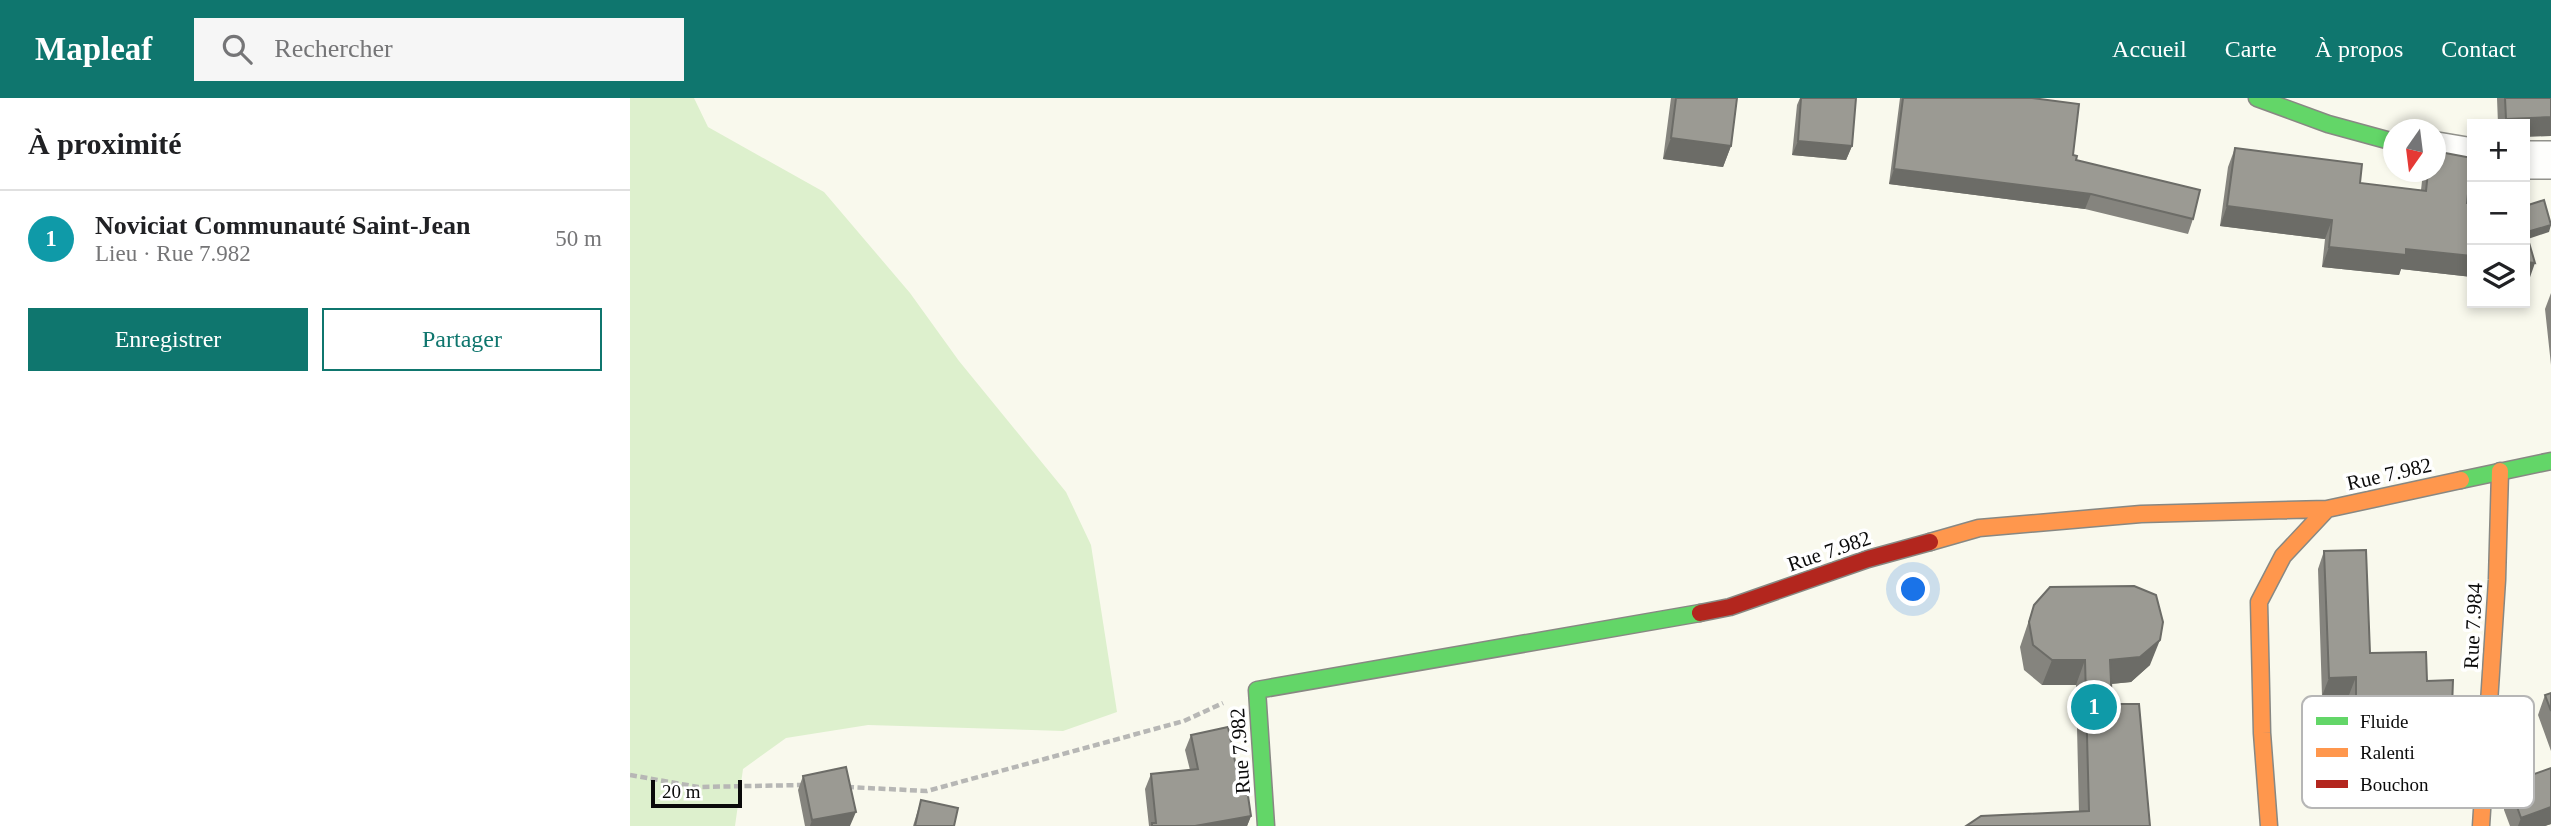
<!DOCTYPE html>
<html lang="fr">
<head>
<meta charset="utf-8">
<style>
  body { margin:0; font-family:Georgia,serif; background:#f6f6f6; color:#202124 }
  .controls { position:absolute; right:21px; top:21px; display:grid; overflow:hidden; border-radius:0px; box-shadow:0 4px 10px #0003 }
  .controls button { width:63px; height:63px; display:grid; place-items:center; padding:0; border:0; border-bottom:2px solid #e0e0e0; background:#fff; color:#202124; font:35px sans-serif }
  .compass { position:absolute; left:1753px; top:21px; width:63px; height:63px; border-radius:50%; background:#fff; box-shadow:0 4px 10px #0003; rotate:194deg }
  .scale { position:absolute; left:21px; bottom:18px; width:91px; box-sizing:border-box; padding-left:7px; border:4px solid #0a0a0a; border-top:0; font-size:19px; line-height:24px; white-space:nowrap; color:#0a0a0a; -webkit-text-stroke:5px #fff; paint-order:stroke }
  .you { position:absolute; left:1284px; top:492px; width:24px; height:24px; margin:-18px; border:5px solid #fff; border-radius:50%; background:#1a73e8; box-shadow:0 0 0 10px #1a73e833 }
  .badge { display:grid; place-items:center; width:46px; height:46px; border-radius:50%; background:#0f766e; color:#fff; font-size:23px; font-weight:700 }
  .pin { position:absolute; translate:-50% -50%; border:4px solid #fff; box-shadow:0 2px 7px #0006 }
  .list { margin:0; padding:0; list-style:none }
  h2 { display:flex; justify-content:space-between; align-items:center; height:91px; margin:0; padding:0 28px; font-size:30px }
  h2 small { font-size:23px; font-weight:400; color:#757577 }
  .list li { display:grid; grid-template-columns:46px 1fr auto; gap:21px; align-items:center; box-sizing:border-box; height:98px; padding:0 28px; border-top:2px solid #e0e0e0 }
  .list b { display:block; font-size:26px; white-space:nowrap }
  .list p { margin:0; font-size:23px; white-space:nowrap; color:#757577 }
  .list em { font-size:23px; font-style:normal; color:#757577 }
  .actions { display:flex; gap:14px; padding:21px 28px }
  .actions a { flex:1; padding:16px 0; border:2px solid #0f766e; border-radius:0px; text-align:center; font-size:24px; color:#0f766e }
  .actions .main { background:#0f766e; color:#fff }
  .icon { flex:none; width:38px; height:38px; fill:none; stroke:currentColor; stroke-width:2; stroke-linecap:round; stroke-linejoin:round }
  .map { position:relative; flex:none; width:1921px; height:728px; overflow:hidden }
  header { display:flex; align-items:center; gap:42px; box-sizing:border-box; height:98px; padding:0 35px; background:#0f766e; color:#fff }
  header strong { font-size:33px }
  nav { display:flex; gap:38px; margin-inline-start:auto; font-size:24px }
  .search { width:490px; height:63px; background:#f6f6f6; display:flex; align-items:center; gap:18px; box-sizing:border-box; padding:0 24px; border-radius:0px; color:#757577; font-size:26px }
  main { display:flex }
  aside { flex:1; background:#fff }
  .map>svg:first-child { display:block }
  .green { fill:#ddf0cd }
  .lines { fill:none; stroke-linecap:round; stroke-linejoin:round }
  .street-casing { stroke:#92928c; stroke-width:40 }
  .fast-casing { stroke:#888883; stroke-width:19 }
  .slow-casing { stroke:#888883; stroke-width:19 }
  .jam-casing { stroke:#888883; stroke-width:19 }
  .path { stroke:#b7b7b5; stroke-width:4.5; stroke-dasharray:7 3.5; stroke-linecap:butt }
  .street { stroke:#fefefc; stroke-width:37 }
  .fast { stroke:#63d668; stroke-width:16 }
  .slow { stroke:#ff974d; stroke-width:16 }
  .jam { stroke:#b3261e; stroke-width:16 }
  .wall { fill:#85847e }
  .shaded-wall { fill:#6c6c67 }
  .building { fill:#9b9a93; stroke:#6c6c67; stroke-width:2 }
  .labels { text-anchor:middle; stroke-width:7; stroke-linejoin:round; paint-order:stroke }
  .street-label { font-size:21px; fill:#0a0a0a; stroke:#fff }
  .key { fill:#fff; stroke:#b6b6b6; stroke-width:2 }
  .key-label { font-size:19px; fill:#0a0a0a }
</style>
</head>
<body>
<header>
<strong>Mapleaf</strong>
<div class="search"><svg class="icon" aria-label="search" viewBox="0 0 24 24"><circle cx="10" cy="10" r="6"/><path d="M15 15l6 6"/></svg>Rechercher</div>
<nav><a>Accueil</a><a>Carte</a><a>À propos</a><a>Contact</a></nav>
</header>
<main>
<aside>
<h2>À proximité<small></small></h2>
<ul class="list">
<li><span class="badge" style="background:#0f9aa8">1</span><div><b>Noviciat Communauté Saint-Jean</b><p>Lieu · Rue 7.982</p></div><em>50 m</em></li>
</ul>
<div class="actions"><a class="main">Enregistrer</a><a>Partager</a></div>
</aside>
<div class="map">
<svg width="1921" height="728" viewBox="0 0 1921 728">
  <rect width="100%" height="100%" fill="#f9f9ed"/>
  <path class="green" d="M0 0H64L78 29 194 94 280 195 329 263 436 394 461 447 487 614 433 633 238 627 156 640 113 671 105 728H0Z"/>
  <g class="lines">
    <g class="street-casing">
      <path id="street" d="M1806 53 1842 59
        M1895 62H1921"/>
    </g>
    <g class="fast-casing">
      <path id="fast" d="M1627 0 1698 26 1764 44
        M1831 382 1921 363
        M636 728 627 592 1070 515"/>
    </g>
    <g class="slow-casing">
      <path id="slow" d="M1300 444 1349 430 1511 416 1697 411 1831 382
        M1639 728 1632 635 1629 504 1653 458 1697 411
        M1851 728 1867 482 1870 373"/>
    </g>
    <g class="jam-casing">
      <path id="jam" d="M1070 515 1100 509 1238 461 1300 444"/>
    </g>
    <path class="path" d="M0 677 68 689 173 687
      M217 689 297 693 554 623 593 605"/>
    <use href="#street" class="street"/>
    <use href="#fast" class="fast"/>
    <use href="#slow" class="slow"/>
    <use href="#jam" class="jam"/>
  </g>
  <path class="wall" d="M1041 0H1107L1101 48 1093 69 1033 61Z
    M1170 0H1226L1222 48 1216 62 1162 57 1167 7Z
    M1270 0H1402L1446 62 1563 121 1558 136 1455 111 1259 86Z
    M1867 0H1921L1895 26H1868Z
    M1605 50 1730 85 1791 92 1793 74H1805L1837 105H1842V179L1771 171 1769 177 1692 169 1695 141 1590 128 1598 69Z
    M1921 195V267L1915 211Z
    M1694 453 1740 555 1797 583 1822 610 1836 685 1830 703H1783L1784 646 1720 647 1719 597 1692 598 1688 471Z
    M1404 507 1520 567 1501 584 1481 586 1482 606 1520 728 1449 714 1446 587H1412L1394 572 1390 549Z
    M1921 595V653L1908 617 1915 597Z
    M561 637 607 673 621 718 617 728H519L515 691 521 676 560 672 555 652Z
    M173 678 220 728H175L168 692Z
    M1882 684 1921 726 1915 728H1880L1874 712V704Z
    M291 702 324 728H283Z"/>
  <path class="shaded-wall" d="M1921 19V38L1895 39V26H1874L1876 21Z
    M1041 40 1101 48 1093 69 1033 61Z
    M1168 43 1222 48 1216 62 1162 57Z
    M1264 71 1461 96 1455 111 1259 86Z
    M1597 108 1702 122 1695 141 1590 128Z
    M1921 127 1919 134 1895 142 1897 134Z
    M1699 149 1776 151 1842 158V179L1771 171 1769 177 1692 169Z
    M1895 164 1905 165 1898 185 1895 184Z
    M1530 542 1520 567 1501 584 1470 587 1480 562Z
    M1422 562H1455L1446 587H1412Z
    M1726 579 1719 597 1692 598 1699 580Z
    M1790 628 1784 646 1720 647 1726 629Z
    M1790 685H1836L1830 703H1783Z
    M1921 709V726L1915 728H1888L1891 720Z
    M226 714 220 728H180L182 722Z
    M621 718 617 728H565Z"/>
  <path class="building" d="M1046 0H1107L1101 48 1041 40Z
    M1171 0H1226L1222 48 1168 43Z
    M1273 0H1402L1449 6 1443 57 1447 58 1446 62 1570 92 1563 121 1461 96 1264 71Z
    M1875 0H1921V19L1876 21Z
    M1605 50 1732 66 1730 85 1796 93 1798 74H1805V52L1810 54 1842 60 1837 105H1842V158L1776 151V157L1699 149 1702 122 1597 108Z
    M1914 102 1921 127 1897 134 1895 129V108Z
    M1895 131 1905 165 1895 164Z
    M1736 452 1740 555 1796 554 1797 583 1823 582 1822 610H1838L1836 685H1790V628L1726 629V579L1699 580 1694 453Z
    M1504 488 1526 497 1533 524 1530 542 1510 559 1480 562 1482 606H1509L1520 728H1336L1351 718 1459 713 1455 562H1422L1403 547 1399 524 1404 507 1420 489Z
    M1921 595V613L1915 597Z
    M598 629 607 673 614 671 621 718 565 728H522V725H526L521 676 568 671 561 637Z
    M216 669 226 714 182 722 173 678Z
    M1921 670V709L1891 720 1881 692 1882 684Z
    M291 702 328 710 324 728H285Z"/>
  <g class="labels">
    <g class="street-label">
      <text transform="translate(1759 376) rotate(-13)" y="7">Rue 7.982</text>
      <text transform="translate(1199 453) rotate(-19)" y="7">Rue 7.982</text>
      <text transform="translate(1843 528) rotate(-87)" y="7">Rue 7.984</text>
      <text transform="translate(610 653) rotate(-94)" y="7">Rue 7.982</text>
    </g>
  </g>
  <rect x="1672" y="598" width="232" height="112" rx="10" class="key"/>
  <rect x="1686" y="619" width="32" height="8" fill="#63d668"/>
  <rect x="1686" y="650" width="32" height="9" fill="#ff974d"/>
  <rect x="1686" y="682" width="32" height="8" fill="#b3261e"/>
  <g class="key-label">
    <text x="1730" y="630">Fluide</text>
    <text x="1730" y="661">Ralenti</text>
    <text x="1730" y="693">Bouchon</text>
  </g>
</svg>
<div class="controls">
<button>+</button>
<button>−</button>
<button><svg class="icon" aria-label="layers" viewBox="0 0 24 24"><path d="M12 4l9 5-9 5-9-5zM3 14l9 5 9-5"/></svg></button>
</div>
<svg class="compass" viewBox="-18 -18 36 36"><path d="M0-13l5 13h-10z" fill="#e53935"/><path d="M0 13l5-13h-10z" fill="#757577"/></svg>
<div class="scale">20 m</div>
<div class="you"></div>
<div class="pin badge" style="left:1464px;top:609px;background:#0f9aa8">1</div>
</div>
</main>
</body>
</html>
